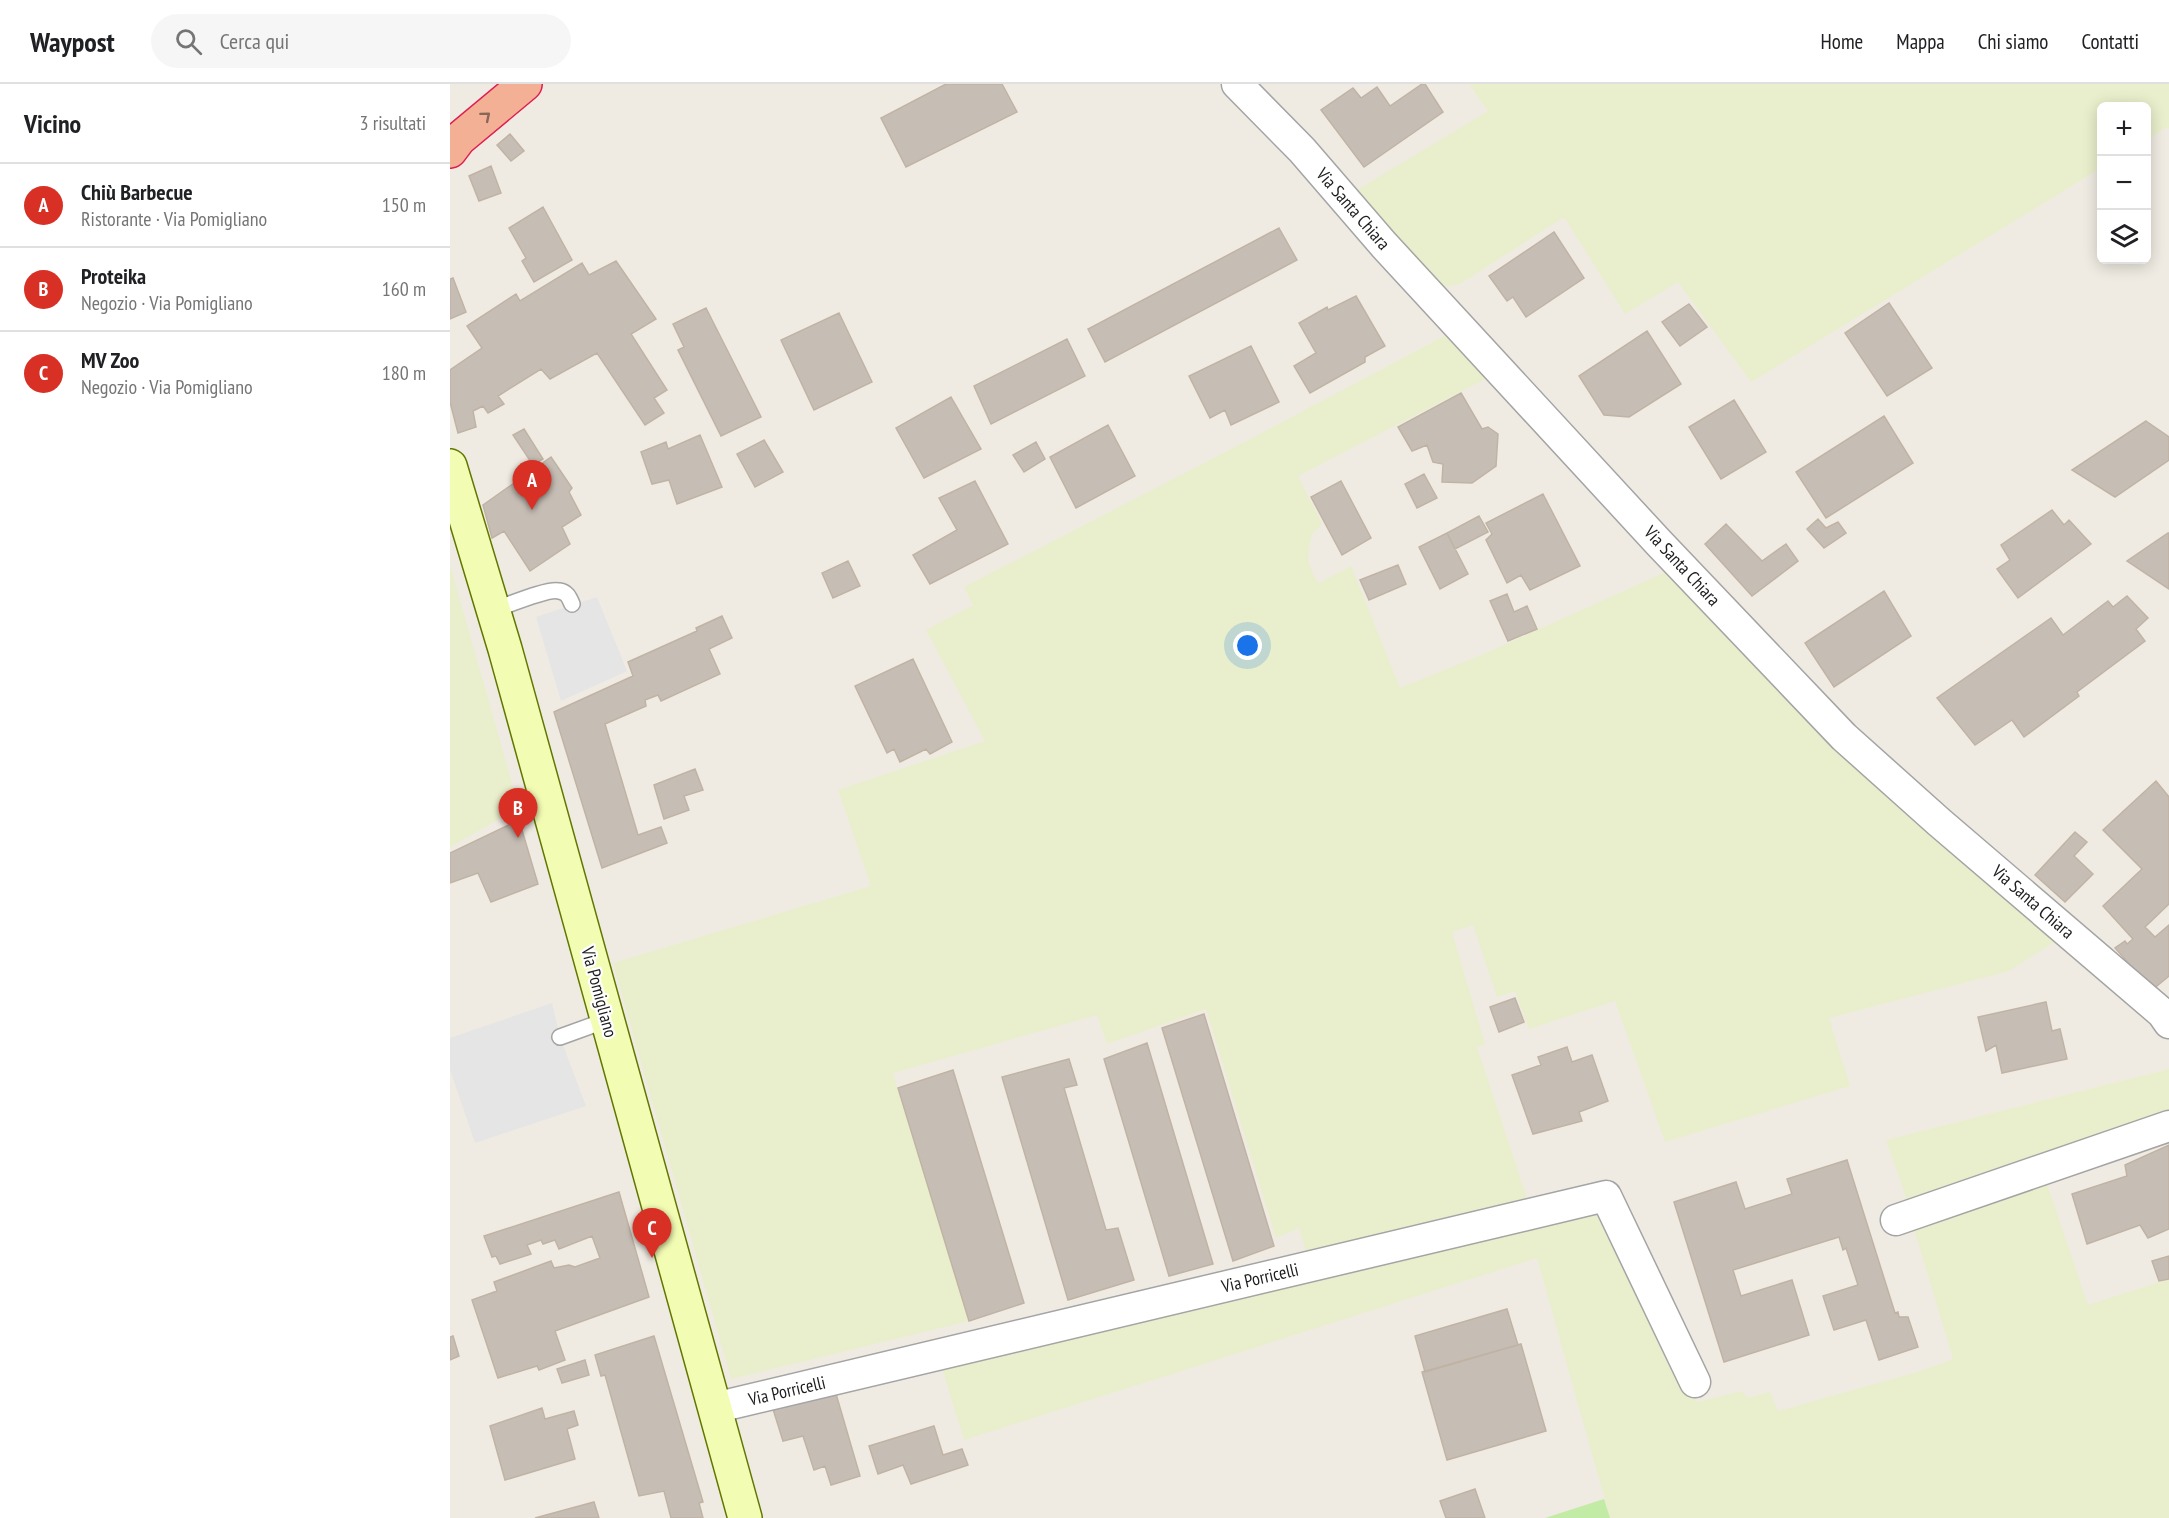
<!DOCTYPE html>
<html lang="it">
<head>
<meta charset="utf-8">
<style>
  body { margin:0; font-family:"PT Sans Narrow",sans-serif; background:#f6f6f6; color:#202124 }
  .controls { position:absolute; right:18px; top:18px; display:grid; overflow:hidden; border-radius:9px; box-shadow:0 3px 15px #0003 }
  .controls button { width:54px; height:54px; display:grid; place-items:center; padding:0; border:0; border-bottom:2px solid #e0e0e0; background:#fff; color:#202124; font:30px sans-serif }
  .you { position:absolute; left:798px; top:562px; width:21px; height:21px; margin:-15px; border:4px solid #fff; border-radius:50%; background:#1a73e8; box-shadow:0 0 0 9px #1a73e833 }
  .badge { display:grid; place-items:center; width:39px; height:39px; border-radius:50%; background:#d93025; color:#fff; font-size:20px; font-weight:700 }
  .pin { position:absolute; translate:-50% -50px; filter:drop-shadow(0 2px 3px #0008) }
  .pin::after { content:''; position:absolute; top:32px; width:21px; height:18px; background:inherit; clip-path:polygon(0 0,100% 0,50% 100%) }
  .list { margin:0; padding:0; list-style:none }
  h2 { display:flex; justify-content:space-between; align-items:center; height:78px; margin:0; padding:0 24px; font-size:26px }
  h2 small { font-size:20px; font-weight:400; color:#757577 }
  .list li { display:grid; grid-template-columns:39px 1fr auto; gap:18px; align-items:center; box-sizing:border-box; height:84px; padding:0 24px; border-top:2px solid #e0e0e0 }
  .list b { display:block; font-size:22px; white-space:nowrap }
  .list p { margin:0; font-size:20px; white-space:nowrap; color:#757577 }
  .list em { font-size:20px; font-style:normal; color:#757577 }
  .icon { flex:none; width:33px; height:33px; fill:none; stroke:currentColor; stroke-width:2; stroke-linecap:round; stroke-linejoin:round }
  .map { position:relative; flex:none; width:1719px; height:1434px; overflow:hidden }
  header { display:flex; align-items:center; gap:36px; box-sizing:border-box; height:84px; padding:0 30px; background:#fff; border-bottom:2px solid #e0e0e0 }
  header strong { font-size:28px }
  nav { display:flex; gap:33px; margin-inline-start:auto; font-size:21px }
  .search { width:420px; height:54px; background:#f6f6f6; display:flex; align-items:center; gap:15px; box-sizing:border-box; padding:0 21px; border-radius:33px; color:#757577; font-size:22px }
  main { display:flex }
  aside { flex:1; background:#fff }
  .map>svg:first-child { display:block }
  .farmland { fill:#e9efcc }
  .grass { fill:#c2eba5 }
  .parking { fill:#e5e5e5 }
  .building { fill:#c6beb5; stroke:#c1b3a4; stroke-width:1.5 }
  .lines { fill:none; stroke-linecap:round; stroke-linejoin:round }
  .service-casing { stroke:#a4a4a4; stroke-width:18 }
  .minor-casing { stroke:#a4a4a4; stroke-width:33 }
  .secondary-casing { stroke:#617700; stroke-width:36 }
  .trunk-casing { stroke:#df1d51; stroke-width:36 }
  .service { stroke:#fff; stroke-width:15 }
  .minor { stroke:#fff; stroke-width:30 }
  .secondary { stroke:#f3fcb3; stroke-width:33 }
  .trunk { stroke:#f4b094; stroke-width:33 }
  .oneway { stroke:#886658 }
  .labels { text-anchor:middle; stroke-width:4.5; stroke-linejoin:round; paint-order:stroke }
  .street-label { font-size:18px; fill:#1d1d1d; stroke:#fff }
</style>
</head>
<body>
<header>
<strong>Waypost</strong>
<div class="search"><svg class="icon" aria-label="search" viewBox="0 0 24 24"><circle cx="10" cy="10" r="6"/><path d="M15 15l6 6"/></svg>Cerca qui</div>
<nav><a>Home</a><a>Mappa</a><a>Chi siamo</a><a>Contatti</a></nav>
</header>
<main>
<aside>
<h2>Vicino<small>3 risultati</small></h2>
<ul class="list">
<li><span class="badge">A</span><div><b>Chiù Barbecue</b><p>Ristorante · Via Pomigliano</p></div><em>150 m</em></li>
<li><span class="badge">B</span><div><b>Proteika</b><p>Negozio · Via Pomigliano</p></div><em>160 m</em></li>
<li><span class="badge">C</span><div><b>MV Zoo</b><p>Negozio · Via Pomigliano</p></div><em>180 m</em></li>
</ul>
</aside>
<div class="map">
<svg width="1719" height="1434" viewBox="0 0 1719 1434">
  <rect width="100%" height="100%" fill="#efebe2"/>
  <path class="farmland" d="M1019 0H1719V45L1717 43 1697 56 1696 22H1652L1651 84 1301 298 1228 198 1175 230 1114 133 1010 200 990 204 907 106 1038 27Z
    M998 250 1037 294 848 392 872 440 862 450 859 465 858 476 864 493 869 499 901 482 950 604 1034 570 1220 486 1609 855 1559 887 1379 934 1400 1002 1215 1058 1165 917 1079 945 1065 907 1047 913 1023 841 1002 848 1035 960 1027 963 1078 1117 856 1167 849 1144 826 1154 756 925 657 960 647 931 443 989 519 1237 281 1295 163 879 421 802 388 706 535 657 476 546 523 521 514 503 787 362Z
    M0 481 69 724 0 763Z
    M1719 985V1037L1460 1125 1436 1056Z
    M1597 1100 1638 1221 1719 1195V1434H1160L1087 1174 514 1356 491 1281 1148 1131 1247 1318 1292 1307 1297 1314 1320 1308 1328 1327 1471 1287 1503 1275 1462 1138Z"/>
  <path class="grass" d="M1154 1415 1160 1434H1095Z"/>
  <path class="parking" d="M147 513 177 587 111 617 86 533Z
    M102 919 110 953 136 1022 25 1059 0 986V954Z"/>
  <path class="building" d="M496 0H552L567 28 456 83 431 34Z
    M972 0H975L993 28 914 83 871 26 903 4 911 14 927 3 940 22Z
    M60 50 74 67 61 77 47 61Z
    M41 82 51 109 29 117 19 92Z
    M93 123 122 176 84 198 72 177 76 174 59 144Z
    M829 144 847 176 655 278 638 245Z
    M1104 148 1134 194 1076 233 1063 213 1057 217 1039 192Z
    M166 177 206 235 181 250 217 306 204 314 214 329 195 341 147 269 100 295 91 285 48 312 54 320 38 329 33 322 23 327 26 343 8 349 0 318V286L32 264 17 242 66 210 70 217 132 179 139 191Z
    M3 194 16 228 0 235V195Z
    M906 212 935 262 915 273V278L860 309 844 282 866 269 849 239 877 223 878 226Z
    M1439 219 1482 284 1437 312 1395 249Z
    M1239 220 1257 243 1230 262 1212 238Z
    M256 224 311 333 271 352 228 266 234 263 223 240Z
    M389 229 422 298 364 326 331 256Z
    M1197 247 1231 300 1179 333 1154 331 1129 292Z
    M617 255 635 292 541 340 524 302Z
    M801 262 829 318 781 341 775 326 760 334 739 292Z
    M1011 309 1032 345 1038 343 1048 350 1046 382 1022 399 992 398 993 380 983 378 977 361 962 367 948 343Z
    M501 313 531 365 474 394 446 344Z
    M1284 316 1316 368 1271 395 1239 343Z
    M1434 332 1463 379 1376 434 1346 388Z
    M1696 337 1719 353V376L1665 413 1622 386Z
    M658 341 685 392 626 424 600 373Z
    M74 345 93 375 83 381 63 351Z
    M250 351 272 403 227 420 219 396 202 400 191 368 216 358 218 365Z
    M314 356 333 388 305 403 287 370Z
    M586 358 595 375 574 388 563 371Z
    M101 373 122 404 119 408 131 431 112 443 120 460 80 487 54 447 42 454 33 421Z
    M974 390 987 414 967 424 955 400Z
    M525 397 558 460 480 500 463 471 507 446 489 414Z
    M891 397 921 454 892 471 861 413Z
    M1093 410 1130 482 1080 506 1071 491 1057 499 1036 456 1042 450 1036 439Z
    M1602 426 1614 441 1619 436 1641 460 1568 514 1547 485 1560 476 1551 461Z
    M1029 432 1038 448 1005 465 997 449Z
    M1368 435 1376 444 1388 438 1396 449 1374 464 1357 445Z
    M1276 440 1312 477 1336 460 1348 477 1302 512 1255 460Z
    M997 449 1018 490 990 505 969 463Z
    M1718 449H1719V505L1677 477Z
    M398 477 410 502 383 514 372 489Z
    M948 481 956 500 919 516 910 496Z
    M1434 507 1461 552 1384 603 1355 559Z
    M1057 510 1064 528 1077 522 1087 545 1058 557 1040 517Z
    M1677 512 1698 534 1686 545 1695 557 1627 608 1629 612 1574 653 1562 636 1525 661 1487 614 1601 534 1613 551 1658 517 1663 523Z
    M272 532 282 554 259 565 270 590 211 617 208 611 195 616 196 622 155 640 188 751 211 743 217 759 152 784 104 628 183 592 178 578 247 547 246 544Z
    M463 575 502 658 480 670 476 665 450 678 444 665 437 669 405 602Z
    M245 685 253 706 234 712 239 726 214 735 204 701Z
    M1706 697 1719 713V820L1695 843 1705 853 1719 841V892L1702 906 1665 864 1675 857 1677 860 1683 855 1653 822 1692 785 1653 746Z
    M69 736 88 800 41 818 28 789 0 799V769Z
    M1625 748 1637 758 1624 772 1643 790 1615 818 1585 791Z
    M1065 914 1074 938 1049 948 1040 923Z
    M1596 918 1602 947 1610 945 1617 975 1552 989 1546 961 1536 967 1528 933Z
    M754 930 824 1162 783 1177 712 944Z
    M697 959 763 1180 719 1192 654 975Z
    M1117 963 1122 978 1142 971 1158 1017 1129 1028 1132 1037 1083 1050 1062 991 1091 981 1088 973Z
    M619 975 627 1001 614 1004 656 1146 668 1144 684 1196 618 1216 552 993Z
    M503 986 574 1219 519 1237 448 1004Z
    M1719 1061V1145L1698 1154 1690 1141 1637 1160 1622 1110 1677 1092 1675 1081Z
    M1397 1076 1445 1229 1448 1228 1449 1233H1458L1468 1263 1429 1276 1416 1236 1384 1246 1373 1212 1408 1201 1396 1164 1393 1166 1389 1153 1283 1186 1291 1212 1342 1196 1359 1251 1274 1278 1224 1118 1286 1098 1295 1125 1342 1110 1337 1095Z
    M169 1108 199 1213 105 1247 115 1276 89 1286 87 1282 48 1294 22 1216 47 1207 44 1198 101 1177 104 1184 119 1181 125 1183 150 1174 142 1152 109 1165 105 1156 93 1160 91 1156 77 1161 81 1170 50 1180 46 1172 42 1173 34 1152Z
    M1719 1172V1195L1709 1197 1702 1177Z
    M1057 1225 1068 1261 975 1288 965 1252Z
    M3 1252 9 1272 0 1276V1253Z
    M204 1252 253 1418 249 1419 253 1434H221L214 1407 189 1412 155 1291 151 1292 145 1271Z
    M1071 1260 1096 1347 997 1376 972 1288Z
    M135 1276 139 1291 112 1299 107 1285Z
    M384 1303 410 1392 381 1401 375 1382 364 1386 353 1352 333 1357 322 1322Z
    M92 1324 95 1335 124 1327 128 1341 117 1345 125 1375 55 1396 40 1342Z
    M484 1342 493 1371 512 1365 518 1381 461 1400 453 1381 428 1390 419 1362Z
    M1025 1405 1035 1434H996L990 1417Z
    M144 1418 149 1434H85Z"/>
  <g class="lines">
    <g class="service-casing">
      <path id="service" d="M43 526C56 522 98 504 109 507 117 508 119 513 122 520
        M110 953 157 936"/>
    </g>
    <g class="minor-casing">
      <path id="minor" d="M787 0 852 66 934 161 1209 459 1394 653 1489 738 1712 929 1719 939
        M1446 1136 1719 1042
        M264 1324 1156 1112 1245 1298"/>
    </g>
    <g class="secondary-casing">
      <path id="secondary" d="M0 382 55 565 295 1434"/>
    </g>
    <g class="trunk-casing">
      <path id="trunk" d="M0 67 9 55 75 0"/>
    </g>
    <use href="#service" class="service"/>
    <use href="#minor" class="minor"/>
    <use href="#secondary" class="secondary"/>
    <use href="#trunk" class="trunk"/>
  </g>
  <defs><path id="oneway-chevron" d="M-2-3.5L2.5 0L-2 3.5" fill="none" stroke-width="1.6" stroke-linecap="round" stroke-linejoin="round" transform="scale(1.5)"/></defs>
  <use class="oneway" href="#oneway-chevron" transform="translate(36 32) rotate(-40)"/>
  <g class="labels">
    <g class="street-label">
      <text transform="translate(903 125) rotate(49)" y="6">Via Santa Chiara</text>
      <text transform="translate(1232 482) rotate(47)" y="6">Via Santa Chiara</text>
      <text transform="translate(1583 818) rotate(41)" y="6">Via Santa Chiara</text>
      <text transform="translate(149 908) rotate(75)" y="6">Via Pomigliano</text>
      <text transform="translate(810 1194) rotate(-13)" y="6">Via Porricelli</text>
      <text transform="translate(337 1307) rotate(-13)" y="6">Via Porricelli</text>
    </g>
  </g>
</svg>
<div class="controls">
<button>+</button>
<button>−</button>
<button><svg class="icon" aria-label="layers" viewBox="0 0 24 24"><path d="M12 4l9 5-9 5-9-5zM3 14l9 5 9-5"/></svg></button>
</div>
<div class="you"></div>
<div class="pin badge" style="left:82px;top:426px">A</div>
<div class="pin badge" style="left:68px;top:754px">B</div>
<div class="pin badge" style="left:202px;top:1174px">C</div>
</div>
</main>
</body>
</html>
